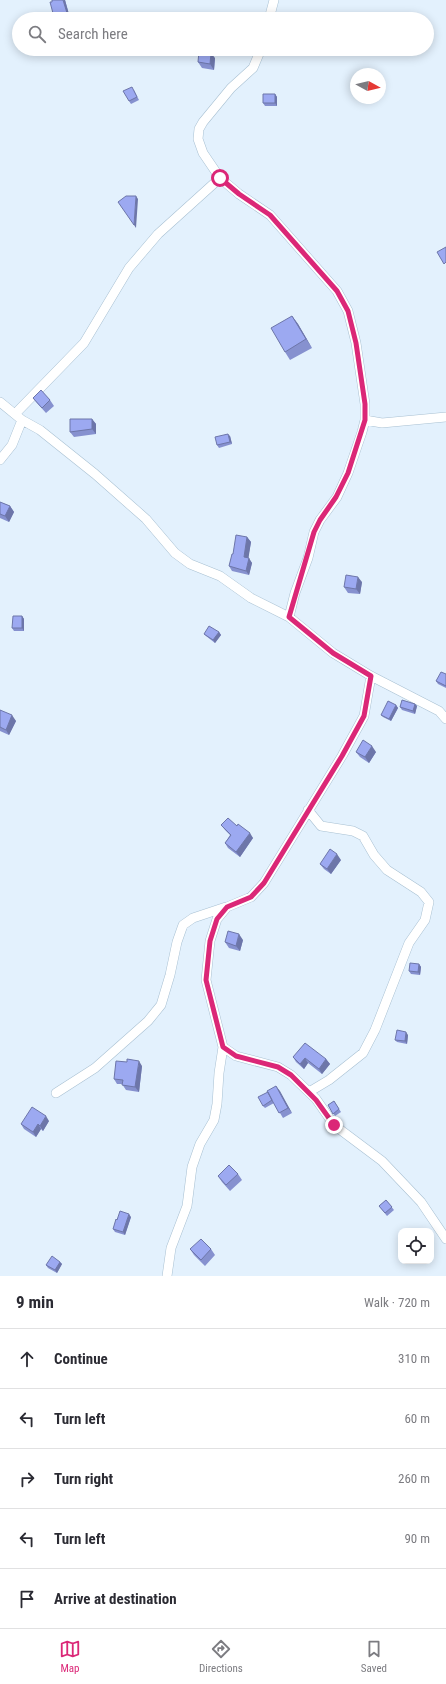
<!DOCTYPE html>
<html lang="en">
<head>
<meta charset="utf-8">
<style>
  body { margin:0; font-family:"Roboto Condensed",sans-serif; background:#f2f2f3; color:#2b2b33 }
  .controls { position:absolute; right:12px; bottom:12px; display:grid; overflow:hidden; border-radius:8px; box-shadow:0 2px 10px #0003 }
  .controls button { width:36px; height:36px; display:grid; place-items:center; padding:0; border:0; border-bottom:1px solid #e1e1e2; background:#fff; color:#2b2b33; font:20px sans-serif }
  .compass { position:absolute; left:350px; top:68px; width:36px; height:36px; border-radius:50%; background:#fff; box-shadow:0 2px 10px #0003; rotate:98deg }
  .stop { position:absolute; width:12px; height:12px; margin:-9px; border:3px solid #db2777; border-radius:50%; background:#fff }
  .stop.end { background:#db2777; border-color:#fff; box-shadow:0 1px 4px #0008 }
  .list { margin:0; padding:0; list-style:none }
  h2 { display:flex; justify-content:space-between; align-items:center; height:52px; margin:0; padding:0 16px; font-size:17px }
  h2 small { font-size:13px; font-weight:400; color:#7c7c81 }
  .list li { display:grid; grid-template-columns:26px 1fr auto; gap:12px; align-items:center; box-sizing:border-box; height:60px; padding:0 16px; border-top:1px solid #e1e1e2 }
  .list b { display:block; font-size:15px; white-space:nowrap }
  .list em { font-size:13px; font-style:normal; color:#7c7c81 }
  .icon { flex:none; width:22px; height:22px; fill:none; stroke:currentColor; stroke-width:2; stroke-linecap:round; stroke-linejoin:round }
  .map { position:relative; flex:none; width:446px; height:1276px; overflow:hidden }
  .search { position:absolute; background:#fff; box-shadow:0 2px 10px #0003; left:12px; right:12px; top:12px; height:44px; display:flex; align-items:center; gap:10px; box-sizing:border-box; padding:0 14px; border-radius:22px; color:#7c7c81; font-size:15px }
  .sheet { height:352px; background:#fff }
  nav { display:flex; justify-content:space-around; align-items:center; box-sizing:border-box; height:56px; border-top:1px solid #e1e1e2; background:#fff; font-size:11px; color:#7c7c81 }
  nav a { display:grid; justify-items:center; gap:2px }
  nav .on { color:#db2777 }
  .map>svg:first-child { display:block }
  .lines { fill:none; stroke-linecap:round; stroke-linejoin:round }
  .street-casing { stroke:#a8c0d2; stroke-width:10 }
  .street { stroke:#fff; stroke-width:9 }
  .wall { fill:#8691cf }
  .shaded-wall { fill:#6d76a9 }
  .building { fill:#9ca9f1; stroke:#6d76a9 }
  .route { stroke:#db2777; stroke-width:5 }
</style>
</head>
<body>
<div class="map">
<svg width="446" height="1276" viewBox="0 0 446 1276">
  <rect width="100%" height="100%" fill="#e3f1fd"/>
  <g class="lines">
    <g class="street-casing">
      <path id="street" d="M269 19 274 0
        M261 49 253 68 231 88 203 122 199 129 198 139 203 153 220 178 239 194 270 215 337 291 348 311 356 343 365 404V420L362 432 348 473 337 497 320 520 314 532 308 558 295 593 289 617
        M0 402 22 420 40 430 95 474 146 519 175 553 190 564 220 576 251 598 289 617 333 653 371 676 439 711 446 719
        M15 414 84 343 129 268 158 234 220 178
        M365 420 382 423 446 417
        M0 460 12 445 22 420
        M308 810 321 826 353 831 363 836 374 855 387 870 421 892 429 902 425 920 409 943 375 1030 363 1053 329 1080 309 1092
        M223 1047 236 1056 278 1067 291 1075 316 1099 334 1125 382 1161 421 1202 446 1239
        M56 1093 95 1068 148 1021 161 1005 170 975 177 942 183 925 193 918 226 907
        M167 1276 171 1248 187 1206 192 1167 200 1144 214 1120 217 1104 219 1073 223 1047 206 980 210 941 217 919 227 907 251 897 264 883 342 756 364 716 371 676"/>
    </g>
    <use href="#street" class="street"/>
  </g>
  <path class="wall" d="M65 0 70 18 66 19H56L54 17Z
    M215 58 214 70 202 68 198 62Z
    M134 90 139 100 131 104 129 101Z
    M275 94 277 97V106H265L263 103Z
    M292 316 298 324 312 348 290 360 285 352Z
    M33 398 50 400 54 406 46 413 37 403Z
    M92 419 96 424V434L74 437 70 432Z
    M230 436 232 444 219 448 217 445Z
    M0 502 10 506 14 512 9 522 0 518Z
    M247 537 251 542 248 558 252 563 249 575 232 571 229 566 233 554Z
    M362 582 360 594 348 593 344 587Z
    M22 616 24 619V631H14L12 628Z
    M219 632 221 635 215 643 206 636 204 634Z
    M446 674V688L438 684 436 681Z
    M415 704 417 706 415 714 402 710 400 707Z
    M396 705 398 708 391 721 383 717 381 715Z
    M0 710 16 721 9 735 0 731Z
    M356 752H376L369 763 360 757Z
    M221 825 237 826 253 838 240 857 228 848 225 843 230 835 225 830Z
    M341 860 331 874 324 869 320 864Z
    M243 940 240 951 229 948 225 942Z
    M419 964 421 967 420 975 411 974 409 971Z
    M408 1035 407 1044 397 1042 395 1040Z
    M293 1057 326 1059 330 1064 322 1074 308 1063 304 1069 296 1062Z
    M142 1066 139 1092 126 1090 122 1084H117L114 1079Z
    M276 1086 292 1113 283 1118 274 1103 265 1108 263 1106Z
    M334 1101 341 1112 335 1116 328 1105Z
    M49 1121 43 1131 41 1129 36 1137 24 1129 21 1124Z
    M238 1174 242 1180 230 1191 222 1182 218 1176Z
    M386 1200 394 1210 387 1216 379 1206Z
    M131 1217 125 1235 115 1232 113 1229 117 1220Z
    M190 1249H211L215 1255 205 1266 194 1255Z
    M60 1262 62 1264 57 1273 48 1268 46 1265Z"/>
  <path class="shaded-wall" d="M63 0H65L70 18 67 13Z
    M211 53 215 58 214 70 210 64Z
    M275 94 277 97V106L275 103Z
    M136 196 138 199 136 228 134 225Z
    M292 316 298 324 312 348 306 339Z
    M92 419 96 424V434L92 429Z
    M228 434 230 436 232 444 230 442Z
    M10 506 14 512 9 522 5 516Z
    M247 537 251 542 248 561 244 557Z
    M249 558 252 563 249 575 246 571Z
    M358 577 362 582 360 594 356 589Z
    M22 616 24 619V631L22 628Z
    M219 632 221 635 215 643 213 640Z
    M415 704 417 706 415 714 413 711Z
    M396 705 398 708 391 721 389 719Z
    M12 715 16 721 9 735 6 730Z
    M372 746 376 752 369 763 365 757Z
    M250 833 253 838 240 857 236 852Z
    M337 854 341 860 331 874 327 869Z
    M239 934 243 940 240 951 236 946Z
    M419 964 421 967 420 975 418 972Z
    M406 1032 408 1035 407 1044 405 1041Z
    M305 1058 308 1063 304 1069 300 1064Z
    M326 1059 330 1064 322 1074 319 1069Z
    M139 1061 142 1066 139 1092 135 1087Z
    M276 1086 280 1091 292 1113 288 1108Z
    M46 1116 49 1121 43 1131 40 1126Z
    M38 1124 41 1129 36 1137 33 1132Z
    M129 1214 131 1217 125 1235 123 1232Z
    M60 1262 62 1264 57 1273 55 1270Z"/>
  <path class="building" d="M52 0H63L67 13 54 17 50 2H52Z
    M165 15 166 19H157V18Z
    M199 51 211 53 210 64 198 62Z
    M132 87 137 97 129 101 123 91Z
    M263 94H275V103H263Z
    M126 196H136L134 225 118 202Z
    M446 247V262L444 264 437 252Z
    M292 316 306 339 285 352 271 328Z
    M41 390 50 400 42 408 33 398Z
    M70 419H92V429L70 432Z
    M228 434 230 442 217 445 215 437Z
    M0 502 10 506 5 516 0 514Z
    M236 535 247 537 244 557 249 558 246 571 229 566 232 554H233Z
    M346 575 358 577 356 589 344 587Z
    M13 616H22V628H12Z
    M209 626 219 632 213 640 204 634Z
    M441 672 446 674V686L436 681Z
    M402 700 415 704 413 711 400 707Z
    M388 701 396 705 389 719 381 715Z
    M0 710 12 715 6 730 0 727Z
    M363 740 372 746 365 757 356 752Z
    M228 818 237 826 238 824 250 833 236 852 225 843 231 835 221 825Z
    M330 849 337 854 327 869 320 864Z
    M228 931 239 934 236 946 225 942Z
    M410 963 419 964 418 972 409 971Z
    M397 1030 406 1032 405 1041 395 1040Z
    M305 1043 326 1059 319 1069 305 1058 300 1064 293 1057Z
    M127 1059 139 1061 135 1087 122 1085 123 1080 114 1079 116 1061 127 1062Z
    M276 1086 288 1108 279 1113 267 1091Z
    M268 1092 272 1100 263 1106 258 1097Z
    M334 1101 339 1109 333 1114 328 1105Z
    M32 1107 46 1116 40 1126 38 1124 33 1132 21 1124Z
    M229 1165 238 1174 226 1185 218 1176Z
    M386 1200 392 1207 385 1213 379 1206Z
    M120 1211 129 1214 123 1232 113 1229 116 1219 117 1220Z
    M201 1239 211 1249 201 1260 190 1249Z
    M52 1256 60 1262 55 1270 46 1265Z"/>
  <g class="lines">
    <path class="route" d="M220 178 239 194 270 215 337 291 348 311 356 343 365 404V420L348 473 336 497 320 520 314 532 289 617 333 653 371 676 364 716 342 756 264 883 251 897 227 907 217 919 210 941 206 980 223 1047 236 1056 278 1067 291 1075 316 1100 334 1125"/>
  </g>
</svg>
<div class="controls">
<button><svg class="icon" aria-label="locate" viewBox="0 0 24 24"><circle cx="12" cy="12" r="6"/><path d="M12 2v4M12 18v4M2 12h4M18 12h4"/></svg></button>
</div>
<svg class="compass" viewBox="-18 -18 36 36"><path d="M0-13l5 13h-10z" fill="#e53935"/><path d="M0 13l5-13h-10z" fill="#7c7c81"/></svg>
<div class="stop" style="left:220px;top:178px"></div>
<div class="stop end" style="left:334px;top:1125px"></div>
<div class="search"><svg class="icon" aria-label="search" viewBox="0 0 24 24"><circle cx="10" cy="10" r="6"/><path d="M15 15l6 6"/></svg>Search here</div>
</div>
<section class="sheet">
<h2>9 min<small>Walk · 720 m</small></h2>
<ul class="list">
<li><svg class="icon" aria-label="ahead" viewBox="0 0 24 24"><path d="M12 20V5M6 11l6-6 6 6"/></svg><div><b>Continue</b></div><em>310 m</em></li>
<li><svg class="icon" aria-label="left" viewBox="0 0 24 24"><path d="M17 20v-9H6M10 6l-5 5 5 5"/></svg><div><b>Turn left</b></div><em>60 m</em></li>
<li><svg class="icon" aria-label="right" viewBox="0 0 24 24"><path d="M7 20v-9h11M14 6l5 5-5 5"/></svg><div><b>Turn right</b></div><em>260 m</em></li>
<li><svg class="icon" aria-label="left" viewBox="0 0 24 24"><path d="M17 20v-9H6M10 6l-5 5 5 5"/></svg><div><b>Turn left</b></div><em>90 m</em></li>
<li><svg class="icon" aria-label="arrive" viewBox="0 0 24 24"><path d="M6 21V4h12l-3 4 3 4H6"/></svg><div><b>Arrive at destination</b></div></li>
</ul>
</section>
<nav>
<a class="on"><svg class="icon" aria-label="map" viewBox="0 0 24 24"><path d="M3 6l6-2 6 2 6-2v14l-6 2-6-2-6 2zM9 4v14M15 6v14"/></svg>Map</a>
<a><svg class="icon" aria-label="directions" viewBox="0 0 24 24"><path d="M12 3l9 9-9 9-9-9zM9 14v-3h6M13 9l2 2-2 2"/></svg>Directions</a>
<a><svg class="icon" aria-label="saved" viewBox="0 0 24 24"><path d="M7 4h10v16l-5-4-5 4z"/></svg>Saved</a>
</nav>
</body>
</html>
